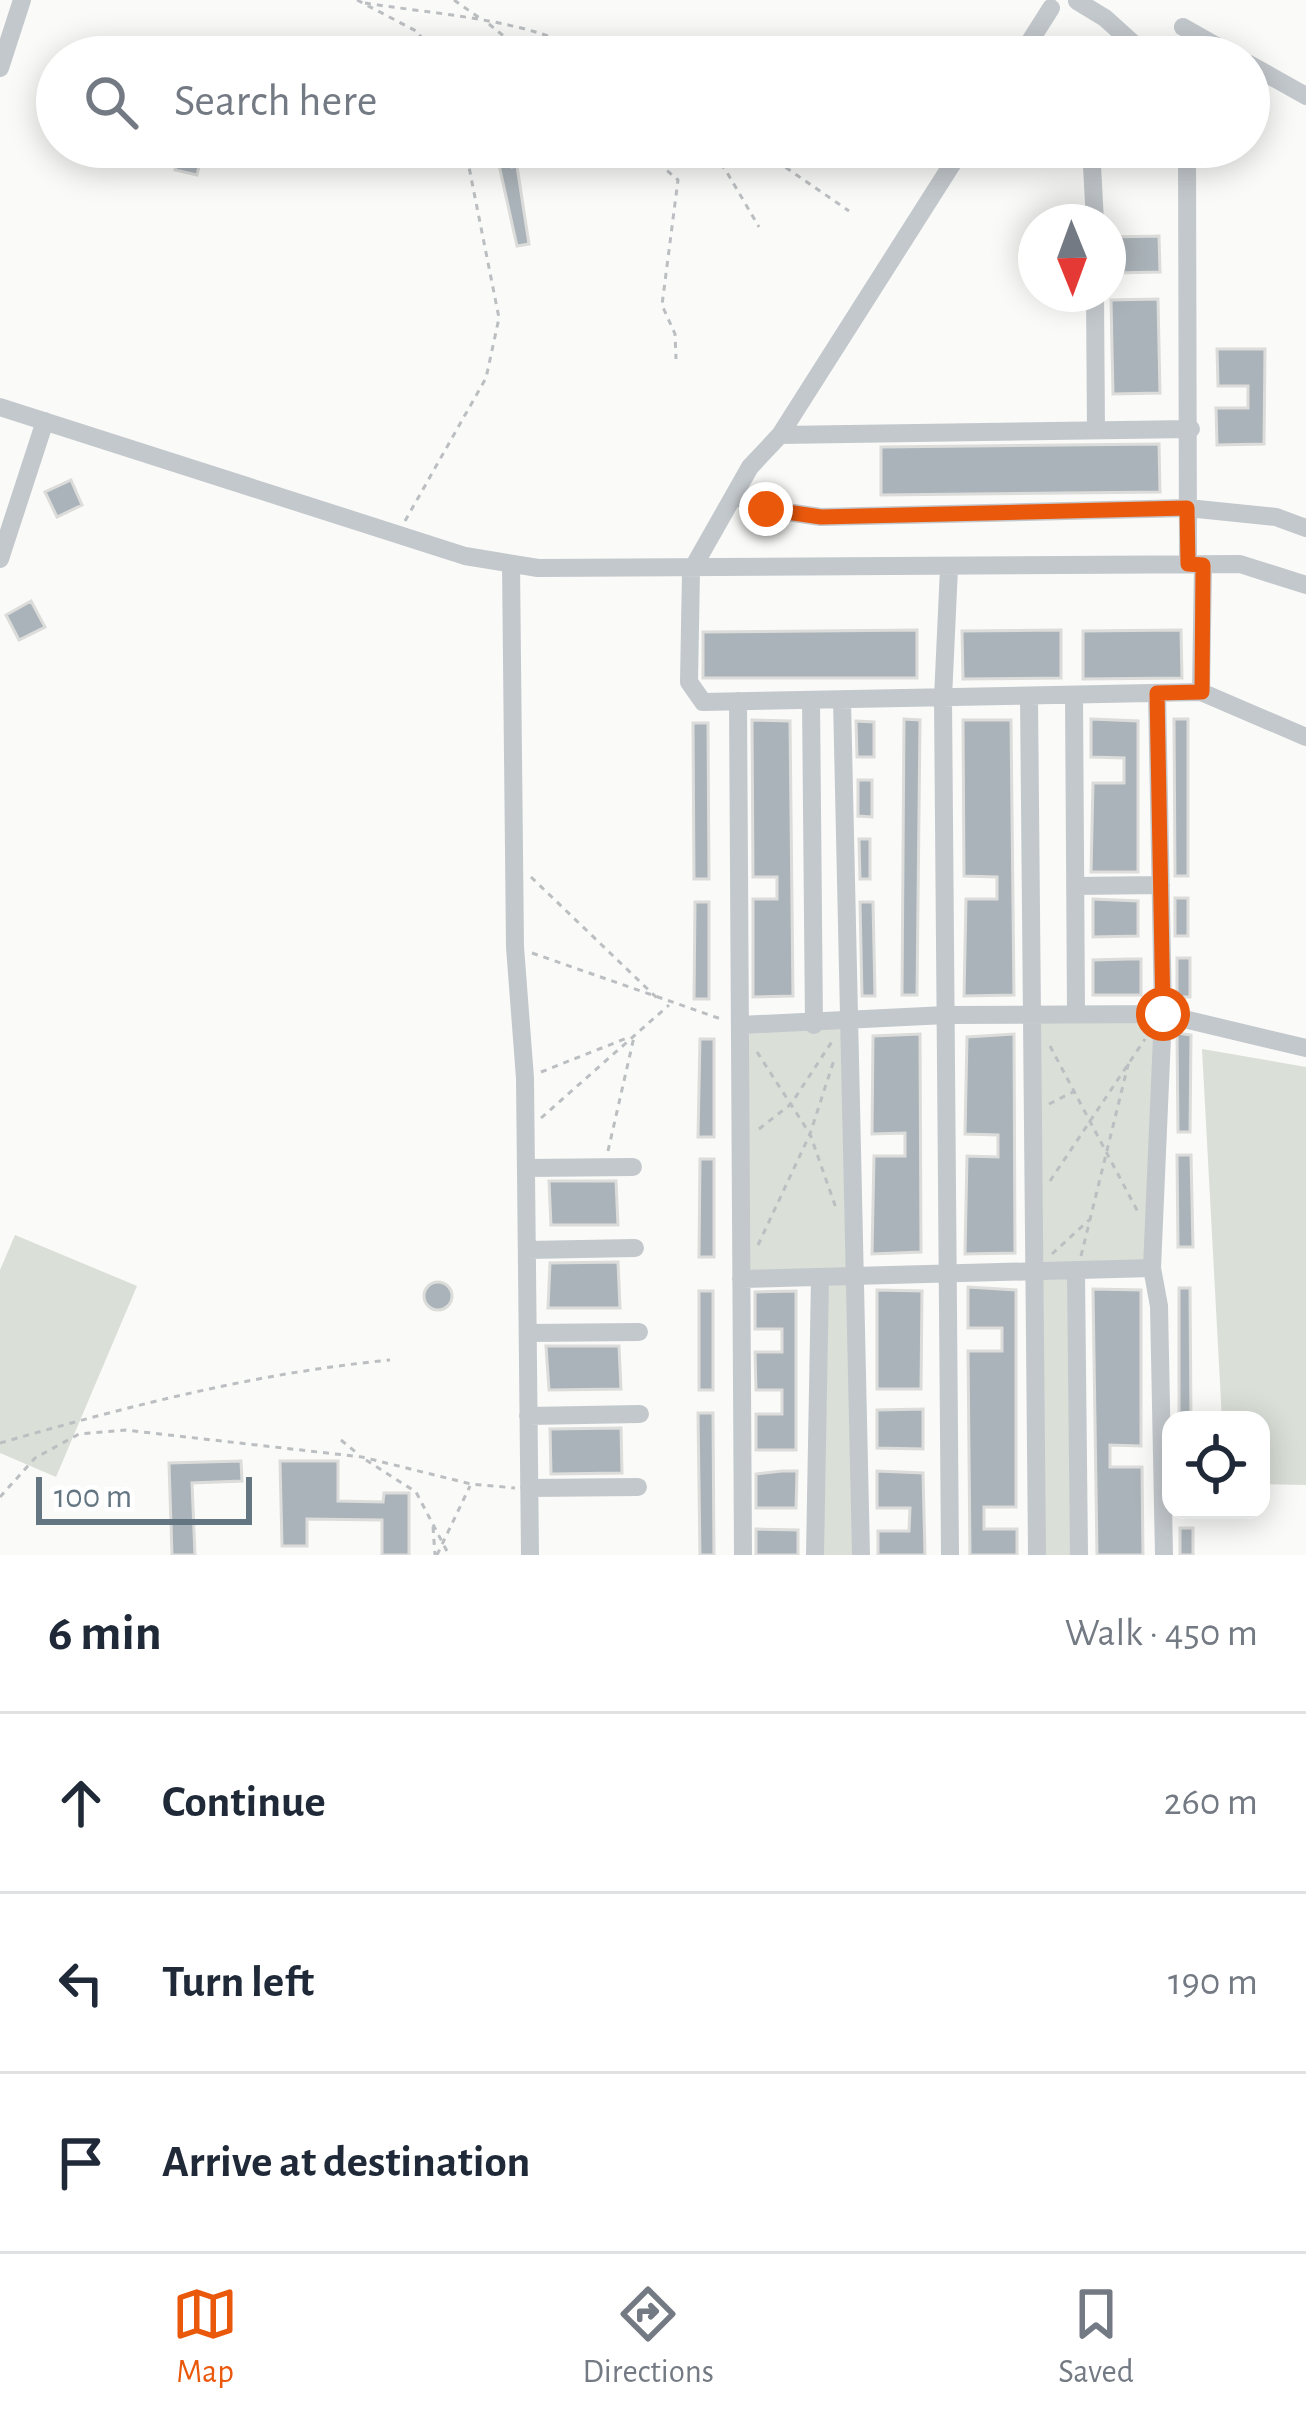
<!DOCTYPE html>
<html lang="en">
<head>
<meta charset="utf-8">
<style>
  body { margin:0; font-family:"Alegreya Sans",sans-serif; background:#f2f2f3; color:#1f2937 }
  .controls { position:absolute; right:36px; bottom:36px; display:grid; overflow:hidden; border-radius:24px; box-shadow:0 6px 30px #0003 }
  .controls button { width:108px; height:108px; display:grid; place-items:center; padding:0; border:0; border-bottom:3px solid #e0e1e3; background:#fff; color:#1f2937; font:60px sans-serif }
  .compass { position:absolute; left:1018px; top:204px; width:108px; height:108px; border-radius:50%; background:#fff; box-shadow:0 6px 30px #0003; rotate:179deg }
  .scale { position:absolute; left:36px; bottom:30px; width:216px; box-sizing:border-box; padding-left:12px; border:6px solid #657683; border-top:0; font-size:33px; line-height:42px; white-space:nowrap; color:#657683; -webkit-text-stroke:9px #fff; paint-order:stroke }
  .stop { position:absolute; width:36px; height:36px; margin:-27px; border:9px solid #ea580c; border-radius:50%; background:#fff }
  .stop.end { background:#ea580c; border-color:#fff; box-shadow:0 3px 12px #0008 }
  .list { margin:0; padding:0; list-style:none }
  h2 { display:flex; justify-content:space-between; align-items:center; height:156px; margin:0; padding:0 48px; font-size:51px }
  h2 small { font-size:39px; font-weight:400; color:#747a83 }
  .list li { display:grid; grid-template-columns:78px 1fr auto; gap:36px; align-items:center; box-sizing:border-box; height:180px; padding:0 48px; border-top:3px solid #e0e1e3 }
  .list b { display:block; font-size:45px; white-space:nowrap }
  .list em { font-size:39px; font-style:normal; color:#747a83 }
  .icon { flex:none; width:66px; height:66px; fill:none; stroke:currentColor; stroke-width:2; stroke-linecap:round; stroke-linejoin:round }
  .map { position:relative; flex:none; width:1306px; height:1555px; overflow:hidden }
  .search { position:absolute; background:#fff; box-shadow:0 6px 30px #0003; left:36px; right:36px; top:36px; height:132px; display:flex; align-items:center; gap:30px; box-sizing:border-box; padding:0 42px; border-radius:66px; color:#747a83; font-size:45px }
  .sheet { height:696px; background:#fff }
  nav { display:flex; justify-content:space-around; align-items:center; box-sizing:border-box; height:168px; border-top:3px solid #e0e1e3; background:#fff; font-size:33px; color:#747a83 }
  nav a { display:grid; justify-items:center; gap:6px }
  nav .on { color:#ea580c }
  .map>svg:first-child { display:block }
  .green { fill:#dadfd7 }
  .building { fill:#aab3b9; stroke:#dcdcda; stroke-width:3 }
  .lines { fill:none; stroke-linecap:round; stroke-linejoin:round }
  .path { stroke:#bbbfc2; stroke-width:3; stroke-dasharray:6 6; stroke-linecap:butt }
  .minor { stroke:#c3c8cc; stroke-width:18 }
  .route { stroke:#ea580c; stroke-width:15 }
</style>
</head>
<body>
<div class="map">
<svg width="1306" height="1555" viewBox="0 0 1306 1555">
  <rect width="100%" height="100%" fill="#fafaf8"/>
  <path class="green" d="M1034 1014H1163L1152 1268 1076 1273 1079 1555H1037Z
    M847 1019 861 1555H815L820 1278 746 1270 740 1025Z
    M1202 1049 1306 1067V1485L1261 1484V1420H1222Z
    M15 1235 137 1286 56 1477 0 1453V1270Z"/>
  <path class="building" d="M181 147H204L197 175 175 170Z
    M495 147H507L512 167 517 166 529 244 517 246Z
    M1159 236 1160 272 1113 273 1112 237Z
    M1158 299 1160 393 1113 394 1111 300Z
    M1217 349H1265L1264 444 1217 445 1216 408H1248V386H1218Z
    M1159 444 1160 492 881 495V447Z
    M71 480 82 505 57 517 45 492Z
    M31 601 45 627 19 640 6 615Z
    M917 630V678H703V632Z
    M1061 630V678L963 679 962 631Z
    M1181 630 1182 678 1083 679V631Z
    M904 719 920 720 917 995H902Z
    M1091 719 1138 721V872H1091L1093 783H1124V758L1091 757Z
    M1174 719H1188V876H1175Z
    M752 720 790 721 793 996 753 997V899H777V877H753Z
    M963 720H1011L1014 995 964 996 966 899H997V877L964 876Z
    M856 721 874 722V757H857Z
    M693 723H708L709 879H694Z
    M858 780H872V817L858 816Z
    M859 839H870V879H860Z
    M1175 898H1188V936H1175Z
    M1093 899 1138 901V936L1093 937Z
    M695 902H709V999H694Z
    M860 902H873L875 996H862Z
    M1177 958H1190V997H1177Z
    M1128 959H1141V995H1093V960Z
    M1177 1033 1191 1035 1190 1132H1178Z
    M920 1034 921 1252 872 1254 874 1156H905V1133L872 1134 873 1036Z
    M1014 1034 1015 1253 965 1254 967 1156 998 1157V1135L965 1134 967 1037Z
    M700 1039H714V1137H698Z
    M1177 1155H1191L1193 1247H1178Z
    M700 1159H714V1257H699Z
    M549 1181H616L618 1225H551Z
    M618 1262 620 1308H548L550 1263Z
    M424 1296a14 14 0 1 1 28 0a14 14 0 1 1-28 0Z
    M968 1287 1016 1290V1507H984V1529H1017V1555H970L968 1351H1002V1328H968Z
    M1179 1288H1190L1191 1420H1179Z
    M1093 1289 1141 1290V1446L1110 1445V1467H1142L1143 1555H1097Z
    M877 1290 922 1291 921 1389H877Z
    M699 1291H713V1390H699Z
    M796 1291V1450H756V1414H782V1390H756L755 1352H782V1329H755V1292Z
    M546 1346H619L621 1389 549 1390Z
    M923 1409V1449L877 1448V1410Z
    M698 1413H713L714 1555H700Z
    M621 1428 622 1473 551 1474 550 1429Z
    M241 1461 242 1481 192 1483 195 1555H172L169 1463Z
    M280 1461H338V1501L383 1502 384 1493H409V1555H382V1520L307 1519V1546H282Z
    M782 1471H797L796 1508H756V1474Z
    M877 1471 923 1473 925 1555H878V1531H909L910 1508H877Z
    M1180 1528H1193V1555H1180Z
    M756 1529 798 1530V1555H756Z"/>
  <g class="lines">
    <path class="path" d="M357 0 418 32 432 57
      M454 0 481 19
      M365 3C431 14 537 19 591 57
      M489 24 529 57
      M640 147 678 180 662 305 675 334 676 359
      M703 147 725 169 759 227
      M756 147 849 211
      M405 521 486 378 499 318 465 147
      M531 877 658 999
      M532 953 721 1019
      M1050 1046 1138 1212
      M757 1052 810 1134 836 1208
      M541 1072 627 1038
      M1049 1104 1073 1092
      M541 1118 669 1005
      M759 1129 791 1104 833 1040
      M608 1151 634 1037
      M1050 1181 1145 1039
      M758 1245 810 1134 834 1060
      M1052 1254 1089 1220
      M1081 1256 1129 1061
      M341 1440 358 1454
      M0 1443C129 1406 256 1373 390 1360
      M366 1460 416 1492 449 1555
      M0 1497 35 1458 79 1434 125 1430 362 1457 471 1484 515 1488
      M433 1527 435 1555
      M437 1555 470 1486"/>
    <path class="minor" d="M1077 1 1105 18 1148 57
      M1183 27 1236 57
      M1020 57 1051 8
      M1249 64 1306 96
      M0 68 22 0
      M963 147 780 435 750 467 691 571 689 682 703 702 1201 692 1306 737
      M1091 147 1095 222
      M1187 147 1188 564
      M1095 294 1096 430
      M0 407 465 556 538 568 1240 564 1306 585
      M780 435 1191 429
      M737 497 766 509 821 517 1188 508 1276 517 1306 528
      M0 559 45 421
      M511 564 515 947 525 1078 530 1555
      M949 568 943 698 950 1555
      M1201 692 1203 565
      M1157 693 1163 1014 1152 1268 1159 1306 1164 1555
      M1074 695 1076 1013
      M1029 696 1037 1555
      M811 700 814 1025
      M842 700 861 1555
      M738 701 743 1555
      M1075 886 1161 885
      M740 1025 946 1015 1163 1014 1306 1048
      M526 1168 633 1167
      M527 1250 635 1248
      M1076 1273 1079 1555
      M741 1279 1152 1268
      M528 1333 639 1332
      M528 1416 640 1414
      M529 1488 638 1487
      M815 1555 820 1278"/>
  </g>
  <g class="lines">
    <path class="route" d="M766 509 821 517 1187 508 1188 564 1203 565 1202 692 1157 693 1163 1014"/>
  </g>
</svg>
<div class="controls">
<button><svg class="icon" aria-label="locate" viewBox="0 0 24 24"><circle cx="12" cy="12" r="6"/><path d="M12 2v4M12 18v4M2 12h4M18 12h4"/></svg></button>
</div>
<svg class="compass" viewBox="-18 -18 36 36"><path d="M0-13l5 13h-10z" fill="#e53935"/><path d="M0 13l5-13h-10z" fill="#747a83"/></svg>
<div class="scale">100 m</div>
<div class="stop" style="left:1163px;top:1014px"></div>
<div class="stop end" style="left:766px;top:509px"></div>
<div class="search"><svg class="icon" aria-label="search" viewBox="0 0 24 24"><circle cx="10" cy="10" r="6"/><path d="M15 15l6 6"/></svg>Search here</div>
</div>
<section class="sheet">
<h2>6 min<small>Walk · 450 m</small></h2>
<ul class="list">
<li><svg class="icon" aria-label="ahead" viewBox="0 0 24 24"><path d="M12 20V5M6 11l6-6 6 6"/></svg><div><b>Continue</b></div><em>260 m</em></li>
<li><svg class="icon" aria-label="left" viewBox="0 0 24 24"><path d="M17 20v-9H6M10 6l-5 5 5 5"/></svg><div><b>Turn left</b></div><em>190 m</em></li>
<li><svg class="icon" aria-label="arrive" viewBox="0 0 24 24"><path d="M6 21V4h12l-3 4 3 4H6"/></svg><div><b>Arrive at destination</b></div></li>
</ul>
</section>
<nav>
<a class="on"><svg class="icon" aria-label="map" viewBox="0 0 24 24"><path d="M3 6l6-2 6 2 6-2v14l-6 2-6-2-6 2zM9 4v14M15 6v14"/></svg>Map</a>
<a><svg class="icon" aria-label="directions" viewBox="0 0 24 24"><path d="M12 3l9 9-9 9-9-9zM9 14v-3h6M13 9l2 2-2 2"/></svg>Directions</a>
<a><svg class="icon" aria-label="saved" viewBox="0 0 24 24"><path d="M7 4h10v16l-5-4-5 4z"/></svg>Saved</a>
</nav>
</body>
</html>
